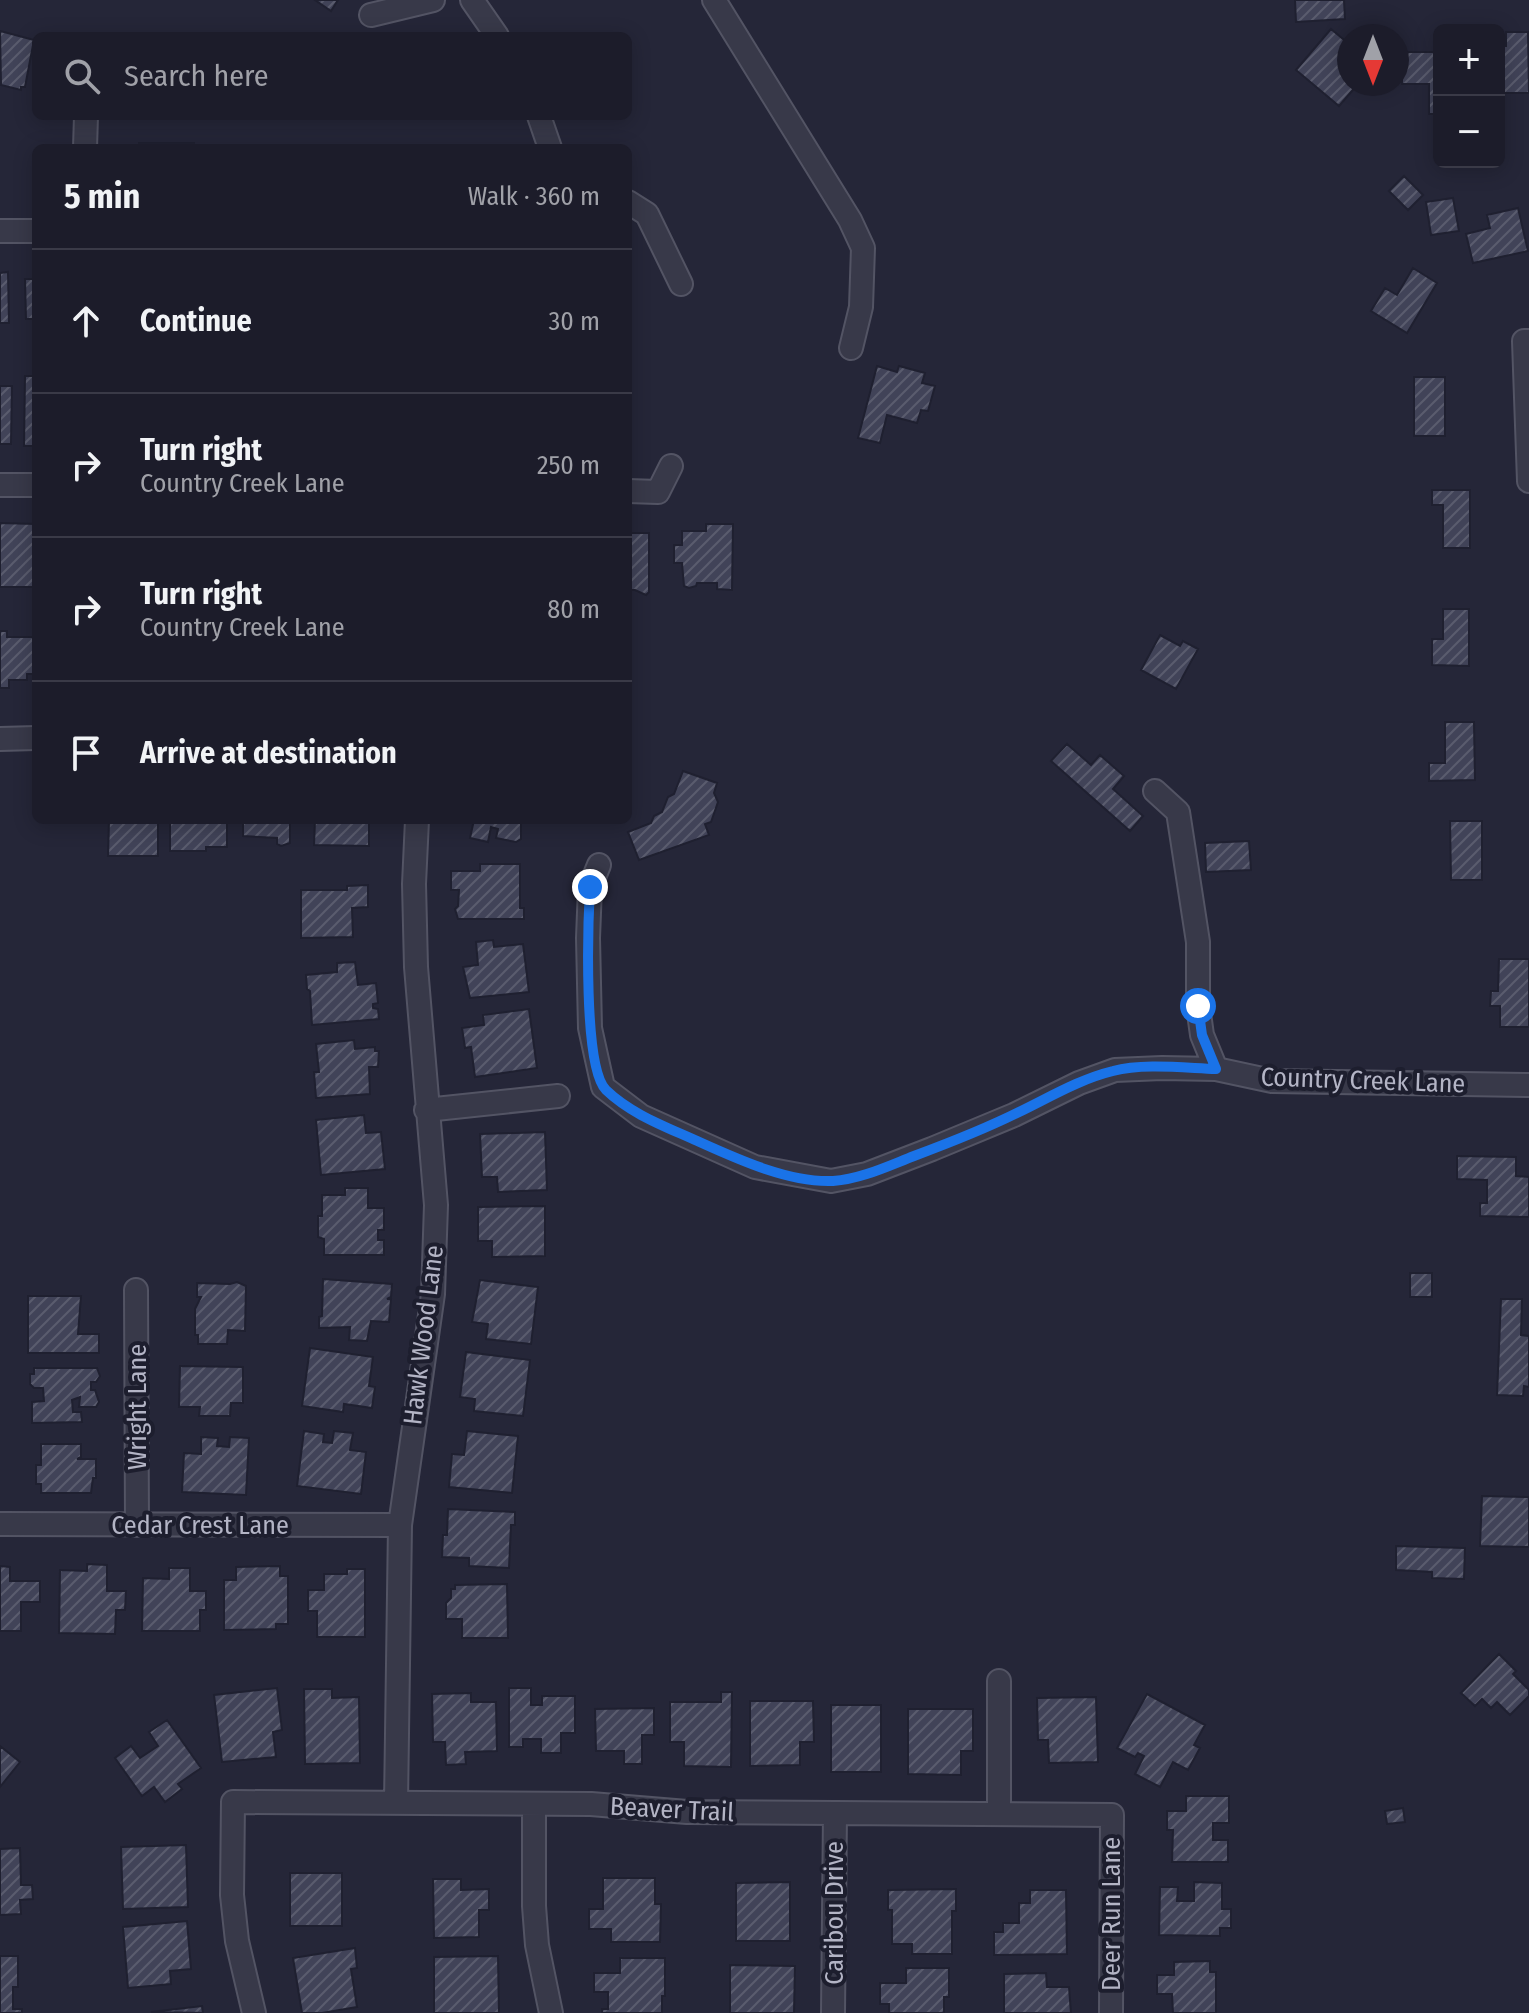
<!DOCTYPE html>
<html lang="en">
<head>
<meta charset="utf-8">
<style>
  body { margin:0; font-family:"Fira Sans Condensed",sans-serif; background:#252532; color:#f1f3f6 }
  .controls { position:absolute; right:24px; top:24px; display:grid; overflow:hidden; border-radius:12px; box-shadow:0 4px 20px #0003 }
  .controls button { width:72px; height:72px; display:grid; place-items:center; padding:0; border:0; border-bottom:2px solid #3a3a47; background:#1c1c2a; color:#f1f3f6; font:40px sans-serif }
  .compass { position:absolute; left:1337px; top:24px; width:72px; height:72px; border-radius:50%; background:#1c1c2a; box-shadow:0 4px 20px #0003; rotate:180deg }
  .stop { position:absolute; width:24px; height:24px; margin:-18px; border:6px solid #1a73e8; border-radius:50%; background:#fff }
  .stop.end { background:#1a73e8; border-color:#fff; box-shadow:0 2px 8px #0008 }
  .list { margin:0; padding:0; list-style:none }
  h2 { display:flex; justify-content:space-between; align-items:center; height:104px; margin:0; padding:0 32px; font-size:34px }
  h2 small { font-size:26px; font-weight:400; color:#a0a1a8 }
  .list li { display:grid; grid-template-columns:52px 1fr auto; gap:24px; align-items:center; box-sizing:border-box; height:144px; padding:0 32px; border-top:2px solid #3a3a47 }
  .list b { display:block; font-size:30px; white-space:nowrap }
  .list p { margin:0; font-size:26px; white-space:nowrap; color:#a0a1a8 }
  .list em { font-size:26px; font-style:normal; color:#a0a1a8 }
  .icon { flex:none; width:44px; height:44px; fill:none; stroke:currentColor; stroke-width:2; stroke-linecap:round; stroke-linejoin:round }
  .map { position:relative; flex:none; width:1529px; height:2013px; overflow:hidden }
  .search { position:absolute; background:#1c1c2a; box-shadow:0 4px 20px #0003; left:32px; top:32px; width:600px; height:88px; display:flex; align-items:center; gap:20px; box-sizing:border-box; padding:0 28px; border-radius:12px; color:#a0a1a8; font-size:30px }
  .panel { position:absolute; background:#1c1c2a; box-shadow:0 4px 20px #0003; left:32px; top:144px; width:600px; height:680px; border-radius:12px }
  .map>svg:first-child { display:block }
  .building { fill:url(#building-hatch); stroke:#1f2030; stroke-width:2 }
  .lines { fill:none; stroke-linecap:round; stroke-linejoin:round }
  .minor-casing { stroke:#535464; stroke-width:26 }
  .minor { stroke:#383949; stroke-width:22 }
  .route { stroke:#1a73e8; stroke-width:10 }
  .labels { text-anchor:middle; stroke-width:8; stroke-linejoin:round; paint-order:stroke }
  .street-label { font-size:26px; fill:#b3b4c5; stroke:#1d1e2e }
</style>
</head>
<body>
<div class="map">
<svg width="1529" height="2013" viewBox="0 0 1529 2013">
  <defs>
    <pattern id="building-hatch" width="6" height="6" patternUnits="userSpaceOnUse" patternTransform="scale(2)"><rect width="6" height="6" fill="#414358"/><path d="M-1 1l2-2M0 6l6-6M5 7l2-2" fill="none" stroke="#5a5c6e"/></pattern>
  </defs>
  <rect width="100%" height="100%" fill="#252638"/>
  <path class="building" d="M315 0H338L331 11Z
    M1295 0H1344L1345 19 1296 22Z
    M1374 27 1385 36H1367Z
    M1331 29 1349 44V84H1358L1339 106 1296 70Z
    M0 31 34 40 25 87H21V90L1 85Z
    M1506 32H1528L1529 93H1499V46H1506Z
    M1402 52H1439V114H1429V84H1402Z
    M139 143H194V148H139Z
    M1404 176 1423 195 1408 210 1389 191Z
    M1453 198 1459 231 1431 235 1426 202Z
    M1518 208 1528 251 1473 263 1466 234 1490 228 1487 215Z
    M1413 268 1437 283 1407 333 1371 311 1385 288 1397 295Z
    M8 272 9 323H0V273Z
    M25 279H36V323L35 319H26Z
    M877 366 897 372 899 366 925 373 922 383 935 386 928 411 921 410 917 423 887 415 880 443 858 438Z
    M25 376H36V446H24Z
    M1414 377H1445V436H1414Z
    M0 386H12L11 444H0Z
    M1432 490H1470V548H1443V505H1432Z
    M0 523 36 524V587H0Z
    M706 524H733L732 590 717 589V583H697L696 586 689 588 684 586 682 563H674V545H682V531H706Z
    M628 533H649V592L646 595 635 590H628Z
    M1443 609H1469V666L1432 665V639H1443Z
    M0 631H7V637H36V674H27V680H9V688H0Z
    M1160 635 1180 646 1183 641 1198 649 1176 689 1141 670Z
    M1445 722H1474L1475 780 1429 781V763H1445Z
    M1067 744 1091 765 1100 755 1124 776 1113 789 1143 816 1130 831 1051 761Z
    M683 771 717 783 714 793 718 802 711 822 705 824 709 835 639 860 628 832 651 823 654 816 662 812 668 797 674 794Z
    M109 820H158V856H108Z
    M170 820H227V847H206V851H170Z
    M243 820H290V843L281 846 277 844V838L243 836Z
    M315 820H369V846L314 845Z
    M474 820H521V839L516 842 496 838 498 829 491 827 488 842 470 838Z
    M1450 821H1482V880H1451Z
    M1249 841 1251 870 1206 872 1205 843Z
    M480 864H520V908H524V919H458L455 909 458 906 459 890H451V871H480Z
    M368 885V907L352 908 353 937 301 938V890H347V886Z
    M493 940 494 947 523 944 529 992 470 998 463 967 478 965 476 942Z
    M1499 959H1529V1027H1500V1006H1490L1491 991H1498Z
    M355 962 358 985 376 983 378 1003 373 1004V1008L378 1009 379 1019 312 1025 310 991 307 989 306 975 337 972V963Z
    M529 1009 537 1068 475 1077 471 1047 465 1048 462 1028 484 1025 483 1015Z
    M354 1040 355 1049 375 1047V1051H379L378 1067H369L370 1094 316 1098 314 1072H319L316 1044Z
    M364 1115 366 1133 381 1132 385 1169 321 1175 316 1120Z
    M545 1132 547 1190 498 1192 497 1177H482L480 1134Z
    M1457 1156 1516 1157V1176L1529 1177V1217L1480 1216V1203H1487V1180L1457 1179Z
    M345 1188H368V1208H384V1230H378V1240H384V1255H324V1239L318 1237V1216H322V1195H345Z
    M545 1206V1256L492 1257V1241H478V1207Z
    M1410 1273H1432V1297H1410Z
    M323 1279 392 1284 391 1297 387 1299H391L389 1322 371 1321 367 1341 349 1340 350 1327 319 1328V1317L322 1316Z
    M480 1280 538 1287 531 1344 486 1339 488 1324 472 1322Z
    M237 1282 246 1286 245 1331 228 1330 227 1344H198V1335H195V1309L201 1297H197V1283L230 1284Z
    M28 1296H81L78 1334H99V1353H28Z
    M1501 1299H1522L1521 1335 1529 1336V1387L1524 1386 1523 1396 1497 1395Z
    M310 1348 373 1357 369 1386 375 1387 372 1408 344 1404 343 1412 302 1406Z
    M466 1352 530 1360 523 1416 474 1411 475 1399 460 1397Z
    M180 1366 243 1367V1403H231L230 1416H199L200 1407H179Z
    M34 1368H97L100 1376 96 1382H91V1390H95L99 1402 96 1407H79L80 1397 72 1400 73 1412H81L82 1422 32 1423V1402L44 1401 43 1388H34L30 1384V1374H34Z
    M304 1431 324 1434 323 1442 332 1443 334 1431 353 1433 350 1450 366 1452 361 1494 297 1486Z
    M467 1431 518 1436 512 1493 449 1487 452 1454 464 1455Z
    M201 1437 218 1438 217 1446 229 1447 230 1437 249 1438 246 1495 182 1492 184 1453 201 1454Z
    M41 1444H81V1457L77 1459H96V1478H93L91 1493H41V1484H36V1465H41Z
    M1482 1496 1529 1497V1547L1480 1546Z
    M448 1509 515 1512V1525H511L509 1568 469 1566V1558L442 1557 443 1535H447Z
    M1396 1546 1465 1548 1464 1579 1432 1578V1572L1396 1570Z
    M87 1564 107 1565V1591H126L125 1610H116L115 1634 59 1633 60 1570 87 1571Z
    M0 1566 10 1567V1581H40V1602H21V1631H0Z
    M280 1566V1576H288V1624H276V1629L224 1630V1580H236V1567Z
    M169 1568H190V1591H206V1610H200V1631H142L143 1578 169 1579Z
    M347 1569H365V1637H317V1611H308V1590H324V1574H347Z
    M507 1584 508 1638H462V1619H446V1603L451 1598V1589H455V1585Z
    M1499 1654 1516 1671 1513 1674 1529 1690V1696L1510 1715 1497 1702 1491 1708 1482 1699 1475 1706 1461 1693Z
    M277 1688 282 1730 273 1732 276 1757 222 1762 214 1695Z
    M509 1688H531V1705H542V1696H575V1733H561V1753H541V1739H523V1747H509Z
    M304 1689H332V1698L359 1697 360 1763 305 1764Z
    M721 1692H732L731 1767 684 1766V1742H670V1702H721Z
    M471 1693V1702H496L497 1751 465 1752 466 1764 446 1765 445 1742H433L432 1694Z
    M1147 1694 1205 1725 1194 1745 1200 1748 1188 1770 1173 1762 1160 1787 1135 1774 1144 1756 1138 1753 1135 1757 1117 1748Z
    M1096 1697 1098 1762 1049 1763 1048 1740H1038L1037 1698Z
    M750 1701H813L814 1742H800V1765L750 1766Z
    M831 1705H881V1772H831Z
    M654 1708V1735H642V1764H624V1751H596L595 1709Z
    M908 1709H973V1751H961V1775L908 1774Z
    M167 1720 201 1768 178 1784 182 1789 165 1802 154 1787 142 1796 115 1758 131 1746 140 1758 158 1746 149 1732Z
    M0 1746 20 1762 0 1787Z
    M1186 1796H1229V1823H1213V1840H1228V1862H1172L1173 1830H1167V1811H1186Z
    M1403 1808 1405 1822 1387 1824 1385 1811Z
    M186 1845 188 1907 123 1909 121 1847Z
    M20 1848 21 1885H32L33 1899 20 1900 21 1914 0 1915V1849Z
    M290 1873H342V1926H290Z
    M603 1878H655V1904H661L660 1942H611V1929H589V1909H603Z
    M433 1879H461V1890L489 1889V1910H479V1937L434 1938Z
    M790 1882V1941H736V1883Z
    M1194 1882 1222 1883V1909H1231V1928H1220V1936L1159 1935 1160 1887H1178L1177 1901H1194Z
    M956 1889V1911H952V1954H912V1944H892V1910H888V1890Z
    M1030 1890H1066L1067 1954 994 1955V1932H1003V1923H1019V1903H1030Z
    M187 1921 191 1969 170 1971 171 1984 128 1988 123 1927Z
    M355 1948 357 1968 351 1969 357 2007 322 2013H302L293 1958Z
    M0 1956H18V1987H13V2009H22V2013H0Z
    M498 1956 499 2013H434V1957Z
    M620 1958H665V1996H662V2013H602V2009H608V1992H594V1973H620Z
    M1210 1961V1972H1216V2013H1173L1172 1994H1157V1975H1174V1962Z
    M730 1965 795 1966 794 2013H730Z
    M906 1968H949V1997H944V2013H889V2004H880V1983H906Z
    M1046 1973 1047 1987H1069L1071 2013H1004V1974Z
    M202 2006 203 2013 151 2012Z"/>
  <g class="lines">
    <g class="minor-casing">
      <path id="minor" d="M472 0 497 36
        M714 0 850 220 863 248 861 307 851 348
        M371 15 433 0
        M539 116 550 148
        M85 148 86 116
        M628 202 647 214 681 284
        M0 231H36
        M1529 341H1524L1529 481
        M0 485H36
        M628 491 658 492 671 466
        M0 739 36 738
        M1155 791 1178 812 1198 942V1006L1202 1035 1216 1069
        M599 865 590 887 588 938 590 1028 603 1087 641 1116 755 1167 831 1181 867 1174 932 1149 1014 1115 1079 1083 1115 1070 1162 1068 1216 1069 1272 1081 1529 1085
        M426 1110 558 1096
        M136 1290 137 1525
        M0 1524 400 1525
        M396 1803 400 1525 433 1294 436 1205 416 967 414 884 417 820
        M534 1804V1906L537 1945 551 2013
        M999 1814V1681
        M254 2013 237 1941 232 1895 233 1802 591 1804 687 1812 1112 1815 1111 2013
        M833 2013 835 1813"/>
    </g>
    <use href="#minor" class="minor"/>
  </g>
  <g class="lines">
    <path class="route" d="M590 887C588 923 583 1067 606 1090 631 1114 664 1126 695 1140 735 1158 788 1183 833 1181 861 1179 888 1166 914 1156 949 1143 985 1129 1019 1112 1050 1097 1080 1079 1113 1071 1143 1063 1185 1068 1216 1069L1202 1035 1198 1006"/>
  </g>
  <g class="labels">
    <g class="street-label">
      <text transform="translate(1363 1080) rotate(2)" y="9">Country Creek Lane</text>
      <text transform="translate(423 1335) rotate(-83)" y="9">Hawk Wood Lane</text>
      <text transform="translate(137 1407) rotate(-90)" y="9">Wright Lane</text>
      <text x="200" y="1534">Cedar Crest Lane</text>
      <text transform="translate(672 1809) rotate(3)" y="9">Beaver Trail</text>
      <text transform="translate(834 1913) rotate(-90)" y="9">Caribou Drive</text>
      <text transform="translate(1111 1914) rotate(-90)" y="9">Deer Run Lane</text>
    </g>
  </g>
</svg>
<div class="controls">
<button>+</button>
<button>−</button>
</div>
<svg class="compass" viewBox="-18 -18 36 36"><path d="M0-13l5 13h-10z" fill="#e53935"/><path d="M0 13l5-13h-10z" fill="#a0a1a8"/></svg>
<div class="stop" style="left:1198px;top:1006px"></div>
<div class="stop end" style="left:590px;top:887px"></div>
<div class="search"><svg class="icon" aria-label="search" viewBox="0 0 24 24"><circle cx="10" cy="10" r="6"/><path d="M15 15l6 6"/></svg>Search here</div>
<section class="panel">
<h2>5 min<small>Walk · 360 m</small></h2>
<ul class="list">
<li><svg class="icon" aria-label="ahead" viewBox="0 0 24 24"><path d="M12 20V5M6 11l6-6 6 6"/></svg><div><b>Continue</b></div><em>30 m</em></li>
<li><svg class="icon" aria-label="right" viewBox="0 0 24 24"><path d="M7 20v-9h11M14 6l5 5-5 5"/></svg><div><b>Turn right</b><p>Country Creek Lane</p></div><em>250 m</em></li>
<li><svg class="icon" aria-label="right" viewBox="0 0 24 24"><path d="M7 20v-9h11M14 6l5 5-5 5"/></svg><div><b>Turn right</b><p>Country Creek Lane</p></div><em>80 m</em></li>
<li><svg class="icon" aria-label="arrive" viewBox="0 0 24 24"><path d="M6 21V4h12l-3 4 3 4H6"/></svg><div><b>Arrive at destination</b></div></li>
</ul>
</section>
</div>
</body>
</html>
